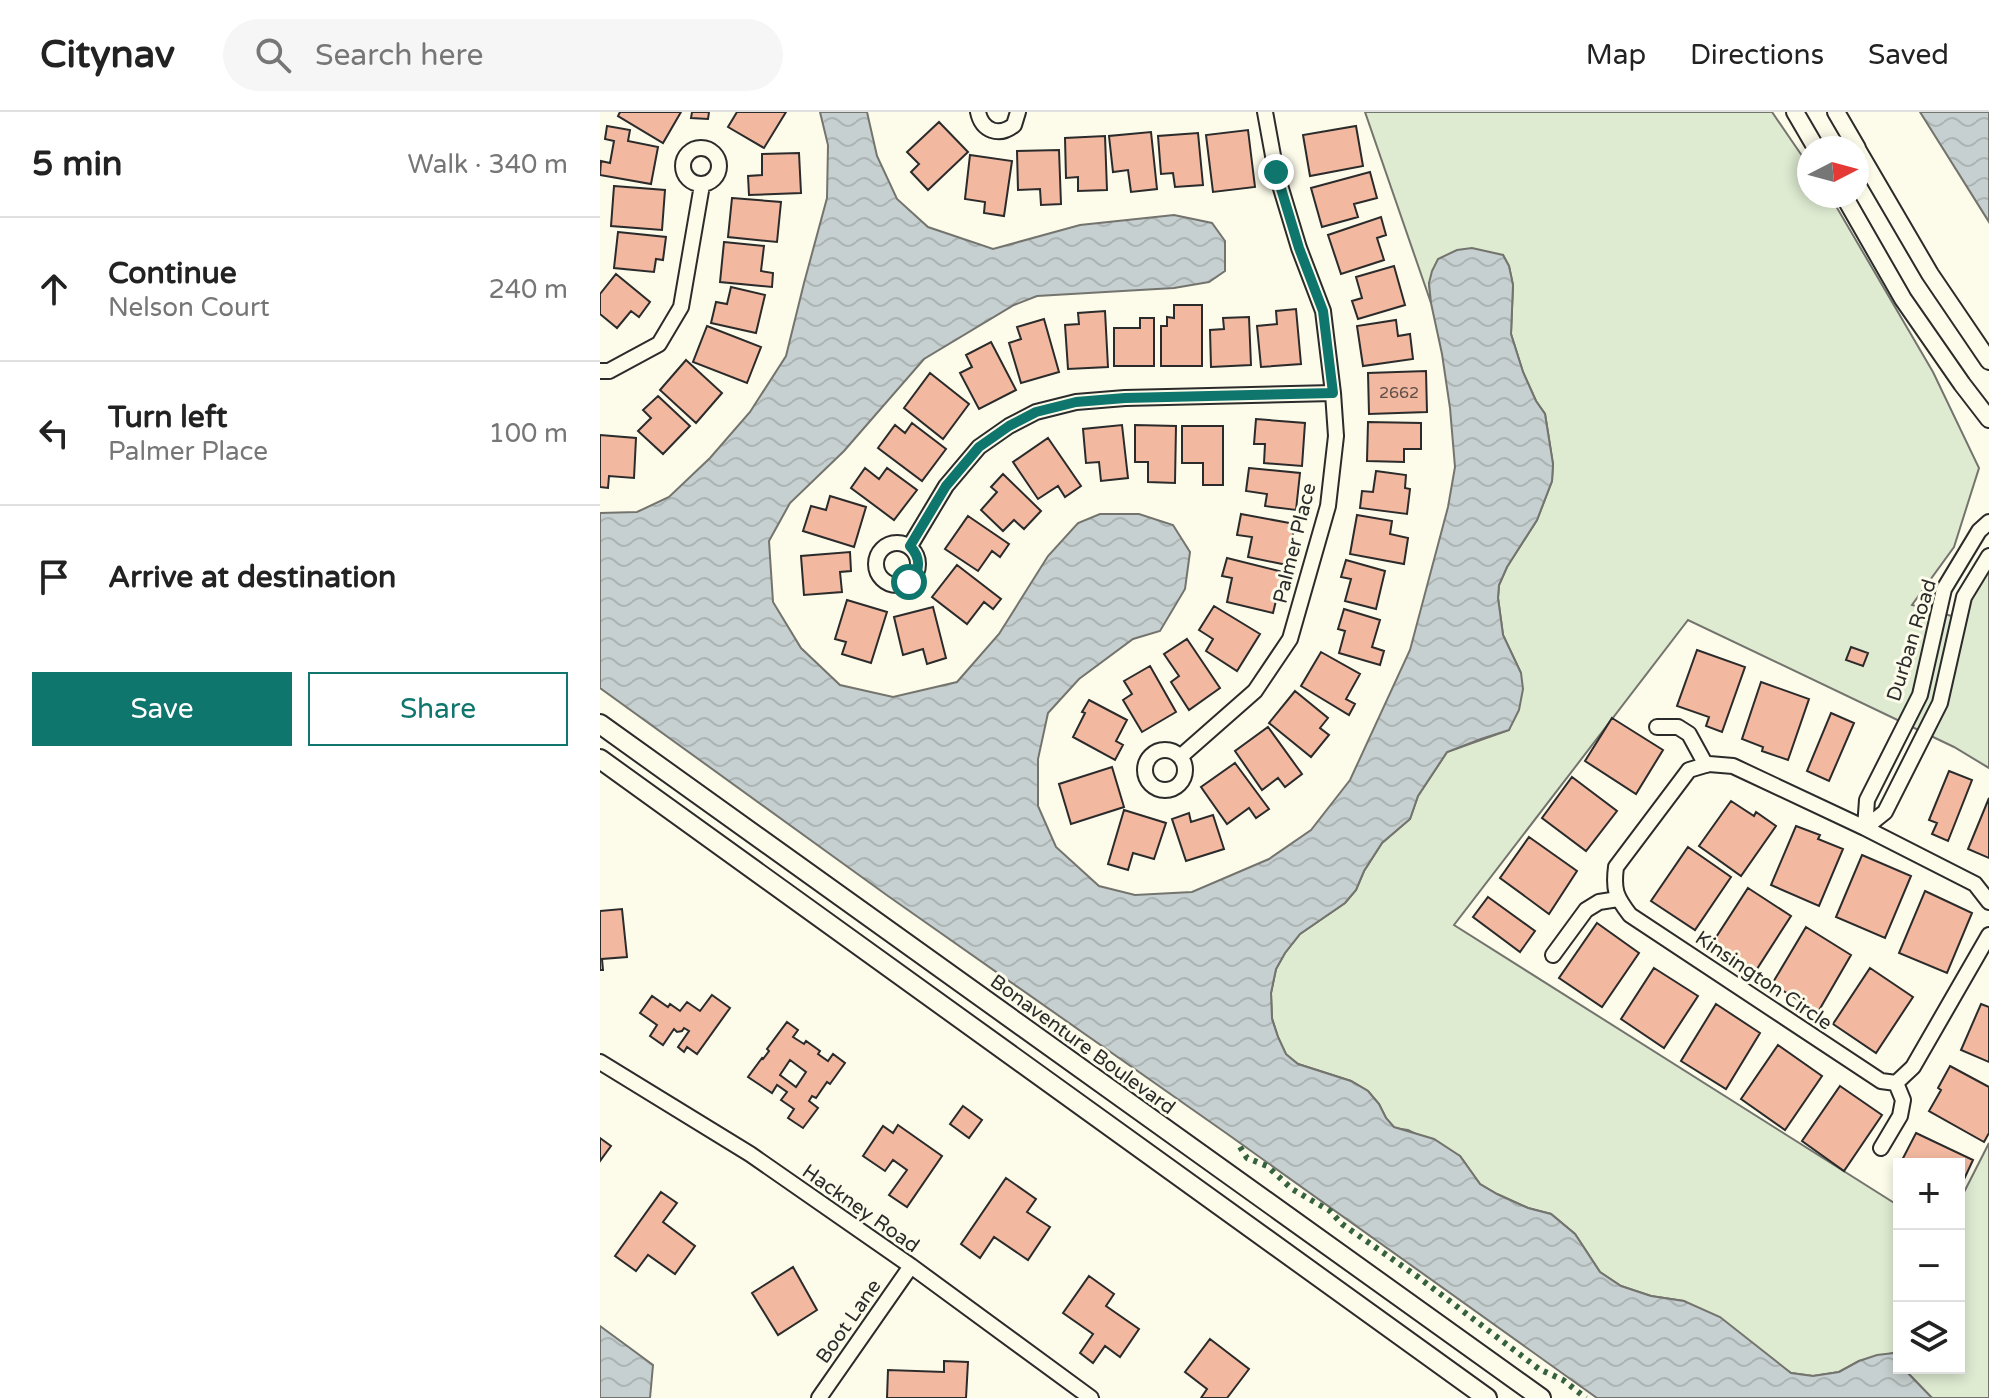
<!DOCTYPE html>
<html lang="en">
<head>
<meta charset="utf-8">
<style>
  body { margin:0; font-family:"Varela Round",sans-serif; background:#f6f6f6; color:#222 }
  .controls { position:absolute; right:24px; bottom:24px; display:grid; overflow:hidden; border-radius:0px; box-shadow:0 4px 12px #0003 }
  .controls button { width:72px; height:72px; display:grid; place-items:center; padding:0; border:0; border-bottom:2px solid #e0e0e0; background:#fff; color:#222; font:40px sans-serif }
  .compass { position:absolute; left:1197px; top:24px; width:72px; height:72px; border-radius:50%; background:#fff; box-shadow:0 4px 12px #0003; rotate:84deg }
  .stop { position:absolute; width:24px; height:24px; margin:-18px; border:6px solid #0f766e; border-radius:50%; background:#fff }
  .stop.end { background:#0f766e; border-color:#fff; box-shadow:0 2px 8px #0008 }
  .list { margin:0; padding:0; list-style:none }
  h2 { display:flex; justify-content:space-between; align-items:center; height:104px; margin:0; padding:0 32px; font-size:34px }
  h2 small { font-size:26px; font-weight:400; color:#767676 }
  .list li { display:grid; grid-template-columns:52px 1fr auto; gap:24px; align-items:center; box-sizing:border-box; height:144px; padding:0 32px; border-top:2px solid #e0e0e0 }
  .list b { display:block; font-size:30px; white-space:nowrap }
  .list p { margin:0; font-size:26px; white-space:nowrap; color:#767676 }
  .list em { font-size:26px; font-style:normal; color:#767676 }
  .actions { display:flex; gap:16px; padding:24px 32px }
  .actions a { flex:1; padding:18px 0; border:2px solid #0f766e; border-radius:0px; text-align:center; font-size:28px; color:#0f766e }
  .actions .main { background:#0f766e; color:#fff }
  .icon { flex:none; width:44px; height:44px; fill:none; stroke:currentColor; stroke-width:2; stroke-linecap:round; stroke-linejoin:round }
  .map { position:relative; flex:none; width:1389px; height:1286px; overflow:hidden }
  header { display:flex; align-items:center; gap:48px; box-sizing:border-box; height:112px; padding:0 40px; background:#fff; border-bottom:2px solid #e0e0e0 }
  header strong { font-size:38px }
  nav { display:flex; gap:44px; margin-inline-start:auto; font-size:28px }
  .search { width:560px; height:72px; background:#f6f6f6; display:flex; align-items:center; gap:20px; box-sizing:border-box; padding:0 28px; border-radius:44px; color:#767676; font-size:30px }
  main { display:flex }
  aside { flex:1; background:#fff }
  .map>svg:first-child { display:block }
  .green { fill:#deebd1; stroke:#74746e; stroke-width:2 }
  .water { fill:url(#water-waves); stroke:#74746e; stroke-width:2 }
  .building { fill:#f2b8a0; stroke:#2b2b2b; stroke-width:2; fill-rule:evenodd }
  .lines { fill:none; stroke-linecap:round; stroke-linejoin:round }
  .minor-casing { stroke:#2b2b2b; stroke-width:18 }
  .tertiary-casing { stroke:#2b2b2b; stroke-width:20 }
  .secondary-casing { stroke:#2b2b2b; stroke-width:22 }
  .minor { stroke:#fdfbea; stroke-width:14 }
  .tertiary { stroke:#fdfbea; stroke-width:16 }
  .secondary { stroke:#fdfbea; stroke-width:18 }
  .hedge { stroke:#34623c; stroke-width:6; stroke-dasharray:4 6; stroke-linecap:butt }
  .route { stroke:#0f766e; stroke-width:10 }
  .labels { text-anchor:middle; stroke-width:6; stroke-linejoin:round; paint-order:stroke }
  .number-label { font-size:16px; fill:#5d4e48 }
  .street-label { font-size:20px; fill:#2b2b2b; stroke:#fdfbea }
</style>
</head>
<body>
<header>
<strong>Citynav</strong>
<div class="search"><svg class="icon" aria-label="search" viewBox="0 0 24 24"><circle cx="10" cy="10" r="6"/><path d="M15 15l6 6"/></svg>Search here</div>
<nav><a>Map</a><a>Directions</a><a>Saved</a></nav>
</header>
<main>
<aside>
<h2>5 min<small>Walk · 340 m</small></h2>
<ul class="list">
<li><svg class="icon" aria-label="ahead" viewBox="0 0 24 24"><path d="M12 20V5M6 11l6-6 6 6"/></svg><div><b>Continue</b><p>Nelson Court</p></div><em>240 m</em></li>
<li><svg class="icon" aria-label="left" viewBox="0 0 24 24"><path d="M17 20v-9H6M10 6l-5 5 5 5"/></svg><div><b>Turn left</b><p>Palmer Place</p></div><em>100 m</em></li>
<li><svg class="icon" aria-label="arrive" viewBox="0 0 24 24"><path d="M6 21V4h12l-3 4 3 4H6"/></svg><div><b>Arrive at destination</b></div></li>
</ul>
<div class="actions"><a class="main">Save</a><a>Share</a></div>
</aside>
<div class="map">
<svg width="1389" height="1286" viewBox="0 0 1389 1286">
  <defs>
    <pattern id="water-waves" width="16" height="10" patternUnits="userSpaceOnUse" patternTransform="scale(2)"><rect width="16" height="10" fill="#c7d0d0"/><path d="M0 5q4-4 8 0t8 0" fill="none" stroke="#abb3b3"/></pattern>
  </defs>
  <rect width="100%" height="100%" fill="#fdfbea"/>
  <path class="green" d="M765 0H1172L1209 54V84H1230L1233 89 1333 260 1379 356 1354 435 1312 493 1359 506 1389 454V656L1354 635 1088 508 854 813 1299 1094V1246L1293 1241 1259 1249 1239 1260 1213 1264 1191 1261 1084 1189 1051 1184 1021 1174 1000 1160 975 1122 951 1102 928 1096 897 1082 880 1072 860 1044 808 1018 794 1016 786 1006 779 992 768 979 751 969 698 952 686 943 678 925 672 906 671 881 676 857 685 841 700 822 745 791 756 778 764 759 782 731 810 707 818 684 847 640 909 618 921 561 903 523 898 486 899 473 907 455 937 408 952 369 953 352 945 302 936 289 923 260 911 222 913 173 909 154 903 143 829 171 831 191Z
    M1389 1031V1286H1332L1303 1256H1359V1090Z"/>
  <path class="water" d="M220 0H267L277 44 297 87 328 115 393 137 480 113 574 103 612 111 625 129V159L609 170 574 176 437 184 414 193 324 247 244 339 190 391 169 429 173 490 201 536 240 573 293 585 357 570 399 522 448 444 478 411 500 402H539L573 413 590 440 585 477 560 519 533 527 479 567 448 601 438 647V694L456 735 499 774 535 783 592 780 669 747 711 718 750 668 810 538 848 395 855 355 850 296 842 242 831 191 829 171 832 159 838 147 857 138 872 136 903 143 909 154 913 173 911 222 923 260 936 289 945 302 953 352 952 369 937 408 907 455 899 473 898 486 903 523 921 561 923 577 919 598 909 618 881 627 847 640 818 684 810 707 782 731 764 759 756 778 745 791 700 822 685 841 676 857 671 881 672 907 678 925 686 942 698 952 751 969 768 979 779 992 786 1006 794 1015 834 1027 860 1044 880 1072 897 1082 928 1096 951 1102 975 1122 1000 1160 1021 1174 1051 1184 1084 1189 1120 1205 1191 1261 1213 1264 1239 1260 1259 1249 1277 1243 1294 1241 1299 1246V1256H1303L1332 1286H997L626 1021 288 784 0 576V401L37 400 69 385 110 346 150 300 186 244 204 171 227 86 228 33Z
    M1320 0H1389V110Z
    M0 1214 53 1253 50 1286H0Z"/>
  <path class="building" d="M20 0H81L63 31 18 4Z
    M92 0H109L108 7 91 6Z
    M137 0H186L164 36 128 15Z
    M339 10 368 40 328 78 311 60 319 52 307 40Z
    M7 14 30 18 28 29 58 35 51 72 0 63 1 49 10 51 14 29 5 27Z
    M756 14 763 54 710 64 703 23Z
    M648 18 655 75 613 80 606 23Z
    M551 20 557 77 531 80 528 58 513 60 509 24Z
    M598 21 603 73 575 75 573 61 561 62 558 24Z
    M505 24 507 78 478 79V65L466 66 465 26Z
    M459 38 461 92 441 93 440 77 418 78 417 39Z
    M199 41 201 81 149 83 148 64 162 63V42Z
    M370 43 412 49 404 104 384 101 385 90 365 87Z
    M770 60 777 86 754 92 758 105 722 115 711 76Z
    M14 74 65 78 62 118 11 114Z
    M132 86 181 90 177 130 128 125Z
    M781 105 786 123 777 126 784 148 741 162 728 123Z
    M18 120 66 125 63 148 56 147 54 160 14 156Z
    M124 130 164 134 161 159 173 161 172 175 120 170Z
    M794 154 805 193 758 207 752 189 762 186 756 165Z
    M16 162 50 190 39 205 31 199 17 216 0 202V182Z
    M131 175 165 183 156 221 111 211 116 190 127 192Z
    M574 193H602V254H561V214H567V205L574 206Z
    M696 197 701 252 661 255 657 214 677 212 676 199Z
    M505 199 508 255 468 257 465 213 479 212 478 201Z
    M649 205 651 253 611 255 610 218 624 217 623 206Z
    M540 206H554V254H514V216H540Z
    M444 207 459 260 421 271 409 231 421 227 417 215Z
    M796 208 798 224 810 222 813 247 763 254 757 214Z
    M107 214 161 235 147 271 93 250Z
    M391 230 416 278 379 297 360 261 372 255 366 243Z
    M86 248 122 281 96 311 60 278Z
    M826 259 827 300 769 302 768 261Z
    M330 261 369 292 343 327 304 296Z
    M58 284 90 314 63 342 38 319 51 306 43 298Z
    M656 307 705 311 702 354 664 351 665 332H654Z
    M768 310 821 311V337H804V350L767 349Z
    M312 311 346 337 322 369 278 336 295 313 305 321Z
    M522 313 528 366 501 369 499 350 486 351 483 317Z
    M535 313 576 314 575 371 548 370V350H535Z
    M582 314H623V373H603V351H582Z
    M0 323 36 326 34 366 9 364 8 376 0 375Z
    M448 326 481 374 465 385 458 374 438 387 413 350Z
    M265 356 279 367 287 356 317 378 294 408 251 376Z
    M649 356 700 361 696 398 665 394 667 382 646 379Z
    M776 359 806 363 805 376 810 377 807 402 760 396 762 379 773 380Z
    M403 362 441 399 424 417 414 408 403 419 381 398 397 380 391 375Z
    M230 384 266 395 254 435 203 419 211 394 226 398Z
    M641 402 695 412 687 453 648 445 652 425 637 423Z
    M757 403 792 409 790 422 808 426 804 452 750 442Z
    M368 404 409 432 400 445 392 439 378 459 345 437Z
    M250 440 251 459 240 460 242 480 204 483 201 444Z
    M627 446 683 460 673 501 627 490 632 466 622 464Z
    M746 448 785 459 776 497 745 489 751 467 741 465Z
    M357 453 401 487 393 497 384 490 367 512 332 485Z
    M247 488 287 500 271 551 242 542 246 530 235 527Z
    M614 494 660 522 637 559 606 539 613 527 599 518Z
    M333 495 346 546 327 552 323 537 303 543 294 505Z
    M744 497 780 508 772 535 784 539 780 553 739 541 745 519 738 517Z
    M587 527 620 576 589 598 571 570 579 564 564 542Z
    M1251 535 1268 541 1263 554 1246 548Z
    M1097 538 1145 555 1122 620 1106 614 1109 605 1077 594Z
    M721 540 760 562 746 587 755 592 749 603 701 574Z
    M550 554 576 600 542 620 523 588 532 582 524 569Z
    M1161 570 1209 587 1188 648 1162 639 1163 635 1142 627Z
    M695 579 728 606 720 616 729 623 711 645 669 611Z
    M489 588 527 608 516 629 523 633 515 648 473 625 485 601 482 600Z
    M1231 601 1254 611 1229 669 1207 659Z
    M1012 606 1063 638 1036 682 985 649Z
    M668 615 702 662 685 675 678 666 662 678 635 639Z
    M635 651 669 697 656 706 649 696 627 712 601 675Z
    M512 655 524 695 471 712 459 672Z
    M1349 659 1372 668 1348 729 1332 722 1337 711 1329 708Z
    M972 665 1017 699 986 739 942 706Z
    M1389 686V746L1368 737Z
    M1131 689 1154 704 1156 700 1176 714 1141 764 1099 734Z
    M524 698 566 711 554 747 533 741 528 758 508 752Z
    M589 701 591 710 613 703 624 737 586 749 572 707Z
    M1196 714 1220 723 1218 727 1243 737 1219 794 1171 773Z
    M929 725 977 759 949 802 900 766Z
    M1088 735 1131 765 1095 818 1051 789Z
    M1262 743 1311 764 1285 826 1236 805Z
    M1148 776 1191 804 1155 860 1133 846 1135 843 1113 830Z
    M1325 779 1372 801 1347 861 1299 841Z
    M888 785 935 819 920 840 873 805Z
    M22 797 27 845 2 847 3 858H0V799Z
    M997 811 1039 841 1002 895 959 866Z
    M1206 815 1251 843 1218 900 1172 872Z
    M1054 856 1098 884 1064 936 1021 907Z
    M1270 856 1313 885 1276 941 1233 912Z
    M112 883 130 896 97 942 87 935 84 940 78 935 89 919 84 916 82 919 77 920 74 917 63 933 50 924 57 913 40 901 52 884 68 895 70 892 80 899 87 890 100 899Z
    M1116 892 1160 921 1126 977 1081 949Z
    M1381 892 1389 895V950L1361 938Z
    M187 910 198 918 193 925 204 932 206 929 220 939 218 942 228 949 233 942 245 951 230 972 227 970 216 986 212 984 209 989 218 996 203 1016 188 1006 194 997 181 988 187 980 177 973 172 981 148 965 162 946 163 947 169 939 167 937ZM190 948 206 960 196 975 180 963Z
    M1178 933 1222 964 1185 1018 1141 987Z
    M1350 954 1389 975V1021L1384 1030 1329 999 1341 978 1338 976Z
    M1240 974 1282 1003 1244 1059 1202 1029Z
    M363 994 382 1008 369 1026 350 1012Z
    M298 1013 342 1044 307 1095 289 1083 307 1058 293 1048 285 1059 263 1044 283 1014 293 1021Z
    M1316 1021 1373 1048 1359 1078V1052H1300Z
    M0 1026 11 1034 0 1049Z
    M406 1066 436 1087 427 1100 450 1115 428 1148 394 1125 380 1146 361 1132Z
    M61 1080 77 1091 63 1110 95 1134 75 1162 48 1143 36 1159 15 1144Z
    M193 1155 217 1198 178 1223 152 1181Z
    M489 1164 514 1182 506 1194 539 1217 520 1245 505 1234 493 1251 480 1241 493 1222 463 1201Z
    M610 1227 649 1257 627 1286H601L607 1277 585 1260Z
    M344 1249 368 1250 366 1286H287L288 1258 344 1260Z"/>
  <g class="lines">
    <g class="minor-casing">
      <path id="minor" d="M378 0C382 19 399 25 414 13L418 0
        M83 54a18 18 0 1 1 36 0a18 18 0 1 1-36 0Z
        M0 259H9L59 232 81 195 102 73
        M276 452a21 21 0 1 1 42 0a21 21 0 1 1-42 0Z
        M310 434 346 374 379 335 409 314 436 300 476 290 525 286 733 281
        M1057 615H1078L1089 622 1106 653
        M545 658a20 20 0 1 1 40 0a20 20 0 1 1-40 0Z
        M580 645 655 579 690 527 728 394 736 324 733 281 723 199 699 136 676 60 665 0
        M1265 716 1267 688 1320 583 1344 477 1379 419 1389 410
        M1265 716 1285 700 1340 591 1364 485 1389 444
        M1389 790 1375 772 1265 716 1133 654 1109 652 1089 658 1016 755C1013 778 1016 785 1030 803L1281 969 1296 971 1313 955 1389 823
        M953 843 986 798 999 790 1018 787
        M0 950 150 1042 311 1154 491 1286
        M1281 1036 1300 1004 1303 988 1296 971
        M219 1286 311 1154"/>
    </g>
    <g class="tertiary-casing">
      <path id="tertiary" d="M1195 0 1216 36
        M1236 0 1257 36
        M1257 37 1330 162 1389 249
        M1244 84 1303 187 1362 272 1389 307"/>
    </g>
    <g class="secondary-casing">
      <path id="secondary" d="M0 612 941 1286
        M0 647 887 1286"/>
    </g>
    <use href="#minor" class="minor"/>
    <use href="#tertiary" class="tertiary"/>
    <use href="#secondary" class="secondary"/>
    <path class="hedge" d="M640 1035 647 1046 667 1054 692 1077 730 1099 742 1112 818 1165 939 1257 963 1268 986 1286"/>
  </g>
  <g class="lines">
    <path class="route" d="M309 470C321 459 321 446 310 434L346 374 379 335 409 314 436 300 476 290 525 286 733 281 723 199 699 136 676 60"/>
  </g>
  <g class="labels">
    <g class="number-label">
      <text x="799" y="286">2662</text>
    </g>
    <g class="street-label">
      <text transform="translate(694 431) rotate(-76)" y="7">Palmer Place</text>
      <text transform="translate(1311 528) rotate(-73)" y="7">Durban Road</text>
      <text transform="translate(1164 868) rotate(34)" y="7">Kinsington Circle</text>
      <text transform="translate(483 932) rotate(36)" y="7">Bonaventure Boulevard</text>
      <text transform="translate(261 1096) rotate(35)" y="7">Hackney Road</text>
      <text transform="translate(248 1209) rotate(-55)" y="7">Boot Lane</text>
    </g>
  </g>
</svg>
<div class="controls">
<button>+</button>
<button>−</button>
<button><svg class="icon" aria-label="layers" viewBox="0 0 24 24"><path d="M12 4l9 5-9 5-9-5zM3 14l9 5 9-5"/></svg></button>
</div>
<svg class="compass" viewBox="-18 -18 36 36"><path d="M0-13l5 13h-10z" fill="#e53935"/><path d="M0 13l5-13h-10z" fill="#767676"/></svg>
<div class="stop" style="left:309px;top:470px"></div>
<div class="stop end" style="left:676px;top:60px"></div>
</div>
</main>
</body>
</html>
